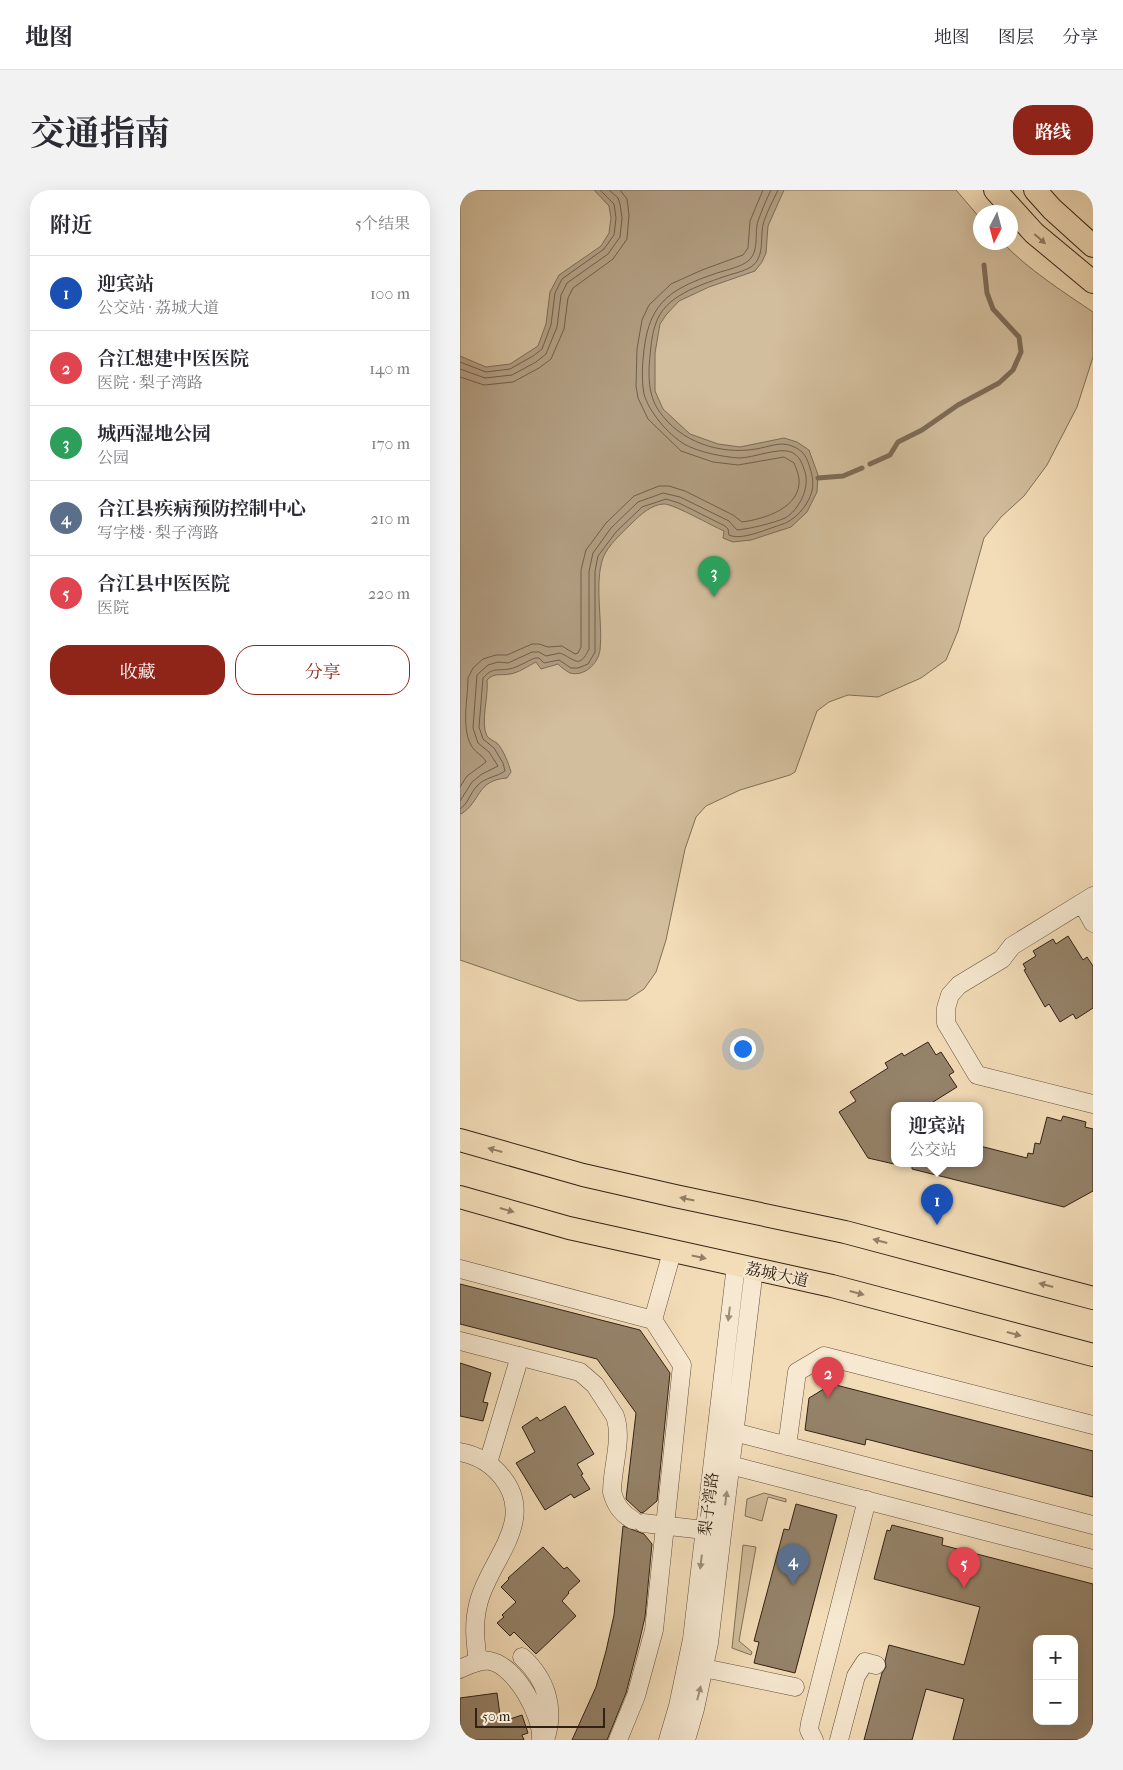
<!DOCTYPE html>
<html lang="zh">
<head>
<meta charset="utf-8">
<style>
  body { margin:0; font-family:"IM FELL French Canon","Noto Serif SC",serif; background:#f2f2f3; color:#2b2b33 }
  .controls { position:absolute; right:15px; bottom:15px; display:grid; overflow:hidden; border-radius:10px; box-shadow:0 5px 20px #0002 }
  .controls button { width:45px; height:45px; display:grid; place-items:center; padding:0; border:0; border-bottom:1px solid #e1e1e2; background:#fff; color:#2b2b33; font:25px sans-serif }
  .compass { position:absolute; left:513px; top:15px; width:45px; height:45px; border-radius:50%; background:#fff; box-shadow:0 5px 20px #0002; rotate:186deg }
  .scale { position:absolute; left:15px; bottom:12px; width:130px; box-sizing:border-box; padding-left:5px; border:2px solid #302115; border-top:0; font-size:14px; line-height:18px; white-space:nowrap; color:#302115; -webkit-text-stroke:4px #f7e9d1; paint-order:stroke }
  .you { position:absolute; left:282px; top:858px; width:18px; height:18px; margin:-12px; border:4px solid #fff; border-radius:50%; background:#1a73e8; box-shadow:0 0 0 8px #1a73e833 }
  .badge { display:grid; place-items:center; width:32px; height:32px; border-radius:50%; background:#8f2418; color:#fff; font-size:16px; font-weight:700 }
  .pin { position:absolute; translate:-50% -41px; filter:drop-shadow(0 1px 2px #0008) }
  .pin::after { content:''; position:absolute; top:26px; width:18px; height:15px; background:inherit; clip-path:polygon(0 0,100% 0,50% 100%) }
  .popup { position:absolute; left:431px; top:912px; width:92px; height:65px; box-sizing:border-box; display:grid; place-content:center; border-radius:10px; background:#fff; filter:drop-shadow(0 1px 4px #0005); font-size:16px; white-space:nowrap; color:#7c7c81 }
  .popup b { font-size:19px; color:#2b2b33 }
  .popup::after { content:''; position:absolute; left:50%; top:100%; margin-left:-10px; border:10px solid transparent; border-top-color:#fff }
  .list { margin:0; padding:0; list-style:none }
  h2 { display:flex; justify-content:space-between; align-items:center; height:65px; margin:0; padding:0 20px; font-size:21px }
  h2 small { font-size:16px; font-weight:400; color:#7c7c81 }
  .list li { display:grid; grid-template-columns:32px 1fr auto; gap:15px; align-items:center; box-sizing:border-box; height:75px; padding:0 20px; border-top:1px solid #e1e1e2 }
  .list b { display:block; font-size:19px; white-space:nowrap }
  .list p { margin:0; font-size:16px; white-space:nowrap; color:#7c7c81 }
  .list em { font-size:16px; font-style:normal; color:#7c7c81 }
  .actions { display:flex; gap:10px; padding:15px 20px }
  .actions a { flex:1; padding:11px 0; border:1px solid #8f2418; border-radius:20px; text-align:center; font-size:18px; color:#8f2418 }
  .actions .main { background:#8f2418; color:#fff }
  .map { position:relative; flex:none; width:633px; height:1550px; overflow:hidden; border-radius:20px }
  header { display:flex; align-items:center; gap:30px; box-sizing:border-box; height:70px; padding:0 25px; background:#fff; border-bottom:1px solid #e1e1e2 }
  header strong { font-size:24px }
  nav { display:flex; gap:28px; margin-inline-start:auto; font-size:18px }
  .intro { display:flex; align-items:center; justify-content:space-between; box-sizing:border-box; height:120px; padding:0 30px }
  h1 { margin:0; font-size:35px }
  .button { padding:12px 22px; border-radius:20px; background:#8f2418; color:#fff; font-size:18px; font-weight:700 }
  main { display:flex; gap:30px; padding:0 30px }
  aside { flex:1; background:#fff; border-radius:20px; box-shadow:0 5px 20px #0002 }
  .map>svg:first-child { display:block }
  .green { fill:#d2bd9c; stroke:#816f58 }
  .water { fill:#b19d81; stroke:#7d6b56 }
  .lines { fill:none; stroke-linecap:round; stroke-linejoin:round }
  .shore { stroke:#705f4b; stroke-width:1 }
  .stream { stroke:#7d6b56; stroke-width:5 }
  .building { fill:#95836a; stroke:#302115; fill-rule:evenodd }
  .minor-casing { stroke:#61503e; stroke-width:19 }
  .major-casing { stroke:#302115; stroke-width:24 }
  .minor { stroke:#f7e9d1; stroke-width:18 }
  .major { stroke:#f3ddb8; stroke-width:22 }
  .oneway { fill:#927f66 }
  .oneway2 { fill:#9d8f7c }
  .labels { text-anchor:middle; stroke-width:4.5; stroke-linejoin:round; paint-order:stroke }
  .street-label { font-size:16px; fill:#302115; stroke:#f7e9d1 }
</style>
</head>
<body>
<header>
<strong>地图</strong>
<nav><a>地图</a><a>图层</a><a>分享</a></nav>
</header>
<div class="intro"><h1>交通指南</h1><a class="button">路线</a></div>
<main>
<aside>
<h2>附近<small>5个结果</small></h2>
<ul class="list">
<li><span class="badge" style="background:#1a4fb4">1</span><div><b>迎宾站</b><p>公交站 · 荔城大道</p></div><em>100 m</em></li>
<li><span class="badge" style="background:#e0444e">2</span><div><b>合江想建中医医院</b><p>医院 · 梨子湾路</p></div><em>140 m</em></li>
<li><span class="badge" style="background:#2e9e5b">3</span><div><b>城西湿地公园</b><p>公园</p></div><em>170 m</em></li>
<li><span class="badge" style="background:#5c6f8a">4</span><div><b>合江县疾病预防控制中心</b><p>写字楼 · 梨子湾路</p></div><em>210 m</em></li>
<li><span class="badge" style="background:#e0444e">5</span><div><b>合江县中医医院</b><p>医院</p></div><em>220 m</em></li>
</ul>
<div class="actions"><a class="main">收藏</a><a>分享</a></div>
</aside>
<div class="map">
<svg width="633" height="1550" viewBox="0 0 633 1550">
  <rect width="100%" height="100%" fill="#f3ddb8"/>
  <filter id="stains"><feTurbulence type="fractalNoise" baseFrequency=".004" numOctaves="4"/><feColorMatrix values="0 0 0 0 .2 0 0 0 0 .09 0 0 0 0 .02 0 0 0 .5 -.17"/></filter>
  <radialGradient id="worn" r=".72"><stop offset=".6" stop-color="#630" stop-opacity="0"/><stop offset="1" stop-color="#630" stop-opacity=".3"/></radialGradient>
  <path class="green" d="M0 0H496L520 28V52L543 53C569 80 602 101 633 122V167L617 217 587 275 564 306 541 327 524 348 498 441 486 470 461 488 418 507 388 505 369 512 357 521 335 582 330 585 280 600 246 616 236 627 225 659 206 750 196 782 184 799 167 810 119 811 0 770Z
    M304 1303 326 1309V1312L308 1307 302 1331 285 1326 287 1309Z
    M283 1355 296 1357 279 1451 292 1462 291 1465 272 1458Z"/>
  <path class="water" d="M134 0H324L308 36 306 63 302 72 295 81 249 97 219 111 206 125 200 134 195 163V201L203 219 230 244 258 254 280 257 324 248 337 252 349 260 358 285 357 302 347 322 331 337 291 350 273 352 263 348 264 341C252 336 214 314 204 314 192 314 180 325 172 333 162 343 148 355 143 368 134 393 143 433 140 460 138 474 124 487 110 483 106 481 101 477 98 474L81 479 76 472C68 476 58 483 50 484 40 486 35 482 27 490 29 505 20 533 27 546 29 549 34 551 37 553 44 561 48 572 51 582L47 588C16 590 21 612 1 624L0 623V166L26 177 50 174 78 156 86 134 90 102 99 85 141 56 149 43 151 28 149 16Z"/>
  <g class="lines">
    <path class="shore" d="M0 172 26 182 50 179 73 166 82 159 91 135 95 103 102 89 144 59 154 45 156 28 154 14 140 0
      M0 179 25 188 52 185 76 172 86 164 97 137 101 105 107 93 148 64 160 47 162 28 160 14 158 8 149 0
      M0 187 24 195 53 192 79 178 91 169 104 139 108 108 113 98 153 69 167 49 169 25 167 9 160 0
      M0 597 7 586 26 572C23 565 15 563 11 555 1 536 8 509 8 488L13 478 23 469 36 465H47L72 454H79L88 457 102 456 115 464 118 463 121 457V380L126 360 146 333 174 306 199 296H209L225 301 273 325 282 332C304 329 342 318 339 288 338 283 336 278 334 273L324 267 278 275 253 272 221 261 188 229 178 208 176 196 177 159 182 130 189 115 211 94 242 80 283 65 288 58 290 31 303 0
      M0 611 12 592 22 584 38 576 29 562 18 553 13 538 17 485 28 475 38 472 48 473 72 462H79L86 466 100 463C115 469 119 480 129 459V381L133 363 151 338 178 312 203 303 220 307 269 331 277 340C289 339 314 333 325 328 339 320 350 298 345 282 342 273 340 266 331 262 319 257 293 268 279 268 263 267 238 262 224 254 208 244 189 222 184 204 182 194 182 180 183 170 187 115 206 100 257 83 266 80 281 77 288 71 300 61 294 44 298 31 302 20 306 10 311 0
      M0 619C8 614 10 603 17 596 25 587 37 587 45 581L43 573 34 558 23 549 19 537 23 488C33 477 36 481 49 479 57 478 67 471 75 468H79L84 473 99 470 111 478H118L128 474 135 462V381L138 366 156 342 182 317 206 309 219 313 265 336 268 339 269 345C281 351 307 339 320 335 335 331 348 316 352 301 354 292 352 283 349 275 346 265 342 260 332 256 321 251 308 257 296 259 260 265 220 252 199 221 188 205 188 185 190 166 191 156 192 143 196 133 205 106 238 96 263 87 271 84 283 82 291 77 305 67 300 49 303 35 306 23 313 11 318 0"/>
    <path class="stream" d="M410 274 430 265 438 252 462 240 498 215 539 193 553 180 561 162 559 147 533 119 527 103 524 75
      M358 288 383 286 402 278"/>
  </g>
  <path class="building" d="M608 746 623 770 627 767 633 776V818L616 829 613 824 600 832 589 814 585 817 564 780 566 779 563 774 576 766 573 761 593 749 596 754Z
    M468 852 476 865 481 862 494 882 489 885 497 897 473 912 476 916H434V974L408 968 379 922 396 911 390 902 428 878 425 873 442 863 444 866Z
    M603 926 626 932 625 937 633 939V1001L604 1017 452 979V974H520V956L567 968 568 963 573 964 575 953 580 954 587 927 601 931Z
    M0 1094 180 1140 210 1183 197 1311 184 1322 181 1323 166 1309 176 1223 137 1169 0 1134Z
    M0 1173 31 1183 23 1212 28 1213 23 1231 0 1226Z
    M372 1194 633 1261V1307L406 1249 405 1255 345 1240 349 1208Z
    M105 1216 134 1264 117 1274 123 1284 121 1285 130 1299 114 1308 111 1304 85 1320 56 1273 75 1262 62 1237 77 1227 80 1231Z
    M336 1314 377 1325 335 1483 294 1473 299 1452 294 1451 324 1339 329 1340Z
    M432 1335 483 1348 482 1355 633 1394V1550H493L504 1509 466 1499 452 1550H404L422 1483 426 1477 425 1471 429 1455 504 1475 520 1417 414 1389 427 1340 430 1341ZM577 1449H614V1531H577Z
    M163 1336 184 1344 192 1354 185 1427 179 1453 166 1503 147 1550H112L136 1497 146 1461 154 1425Z
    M83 1357 104 1379 107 1377 120 1391 108 1402 109 1403 102 1411 116 1426 76 1464 54 1442 50 1446 37 1433 44 1427 42 1425 56 1412 41 1397 49 1389 48 1388Z
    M37 1503 41 1532 62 1525 68 1543 62 1545 64 1550H0V1508Z"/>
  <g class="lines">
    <g class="minor-casing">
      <path id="minor" d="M633 706 552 756 542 769 499 795 490 805 486 818V833L517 885 633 914
        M622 713 633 733
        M0 1079 193 1130 222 1175 194 1440 176 1506 158 1550
        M193 1130 212 1062
        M0 1151 120 1182 135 1195 155 1226C163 1249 152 1277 152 1302 155 1314 162 1324 173 1330
        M274 1242 633 1335
        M327 1256 337 1182 364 1166 633 1235
        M0 1262C17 1265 31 1273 42 1287 77 1330 30 1370 19 1411 13 1432 15 1450 18 1472
        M28 1273 60 1166
        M270 1275 633 1369
        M183 1333 244 1340
        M62 1467C86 1489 96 1518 85 1550
        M244 1478 335 1497
        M0 1479C9 1475 20 1469 30 1471 56 1476 83 1526 81 1550
        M208 1550 218 1516 232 1449 276 1075
        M226 1550 235 1519 249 1453 294 1079
        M354 1550 349 1540 350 1533 407 1310
        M379 1550 396 1486 405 1472 416 1475"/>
    </g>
    <g class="major-casing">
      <path id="major" d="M535 0 574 43 633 92
        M575 0 592 19 633 56
        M0 950 123 985 215 1006 385 1042 633 1108
        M0 1007 109 1038 372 1096 633 1165"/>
    </g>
    <use href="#minor" class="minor"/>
    <use href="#major" class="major"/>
  </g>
  <defs><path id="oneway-solid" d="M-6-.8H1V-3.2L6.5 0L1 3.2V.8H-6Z" transform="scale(1.25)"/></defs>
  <g class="oneway">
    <use href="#oneway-solid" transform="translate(580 49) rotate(41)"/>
    <use href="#oneway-solid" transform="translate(35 960) rotate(-164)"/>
    <use href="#oneway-solid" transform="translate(227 1009) rotate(-168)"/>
    <use href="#oneway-solid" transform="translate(47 1020) rotate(16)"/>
    <use href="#oneway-solid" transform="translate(420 1051) rotate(-165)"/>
    <use href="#oneway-solid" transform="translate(239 1067) rotate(12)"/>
    <use href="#oneway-solid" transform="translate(586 1095) rotate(-165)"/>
    <use href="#oneway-solid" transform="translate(397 1103) rotate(15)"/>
    <use href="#oneway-solid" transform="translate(554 1144) rotate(15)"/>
  </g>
  <g class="oneway2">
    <use href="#oneway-solid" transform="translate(269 1124) rotate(97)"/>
    <use href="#oneway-solid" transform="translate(266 1308) rotate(-83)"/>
    <use href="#oneway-solid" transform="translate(241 1372) rotate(97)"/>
    <use href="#oneway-solid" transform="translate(239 1503) rotate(-76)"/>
  </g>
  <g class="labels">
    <g class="street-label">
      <text transform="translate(317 1084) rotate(12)" y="6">荔城大道</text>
      <text transform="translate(248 1314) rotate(-83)" y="6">梨子湾路</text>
    </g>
  </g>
  <rect width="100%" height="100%" filter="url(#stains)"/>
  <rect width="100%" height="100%" fill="url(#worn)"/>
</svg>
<div class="controls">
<button>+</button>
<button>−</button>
</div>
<svg class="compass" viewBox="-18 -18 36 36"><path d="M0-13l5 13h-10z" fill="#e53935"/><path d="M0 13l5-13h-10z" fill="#7c7c81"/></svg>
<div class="scale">50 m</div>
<div class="you"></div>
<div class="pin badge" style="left:477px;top:1035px;background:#1a4fb4">1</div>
<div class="popup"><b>迎宾站</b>公交站</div>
<div class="pin badge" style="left:368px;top:1208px;background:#e0444e">2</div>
<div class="pin badge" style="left:254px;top:407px;background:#2e9e5b">3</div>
<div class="pin badge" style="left:333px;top:1395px;background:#5c6f8a">4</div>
<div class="pin badge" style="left:504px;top:1398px;background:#e0444e">5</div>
</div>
</main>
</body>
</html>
